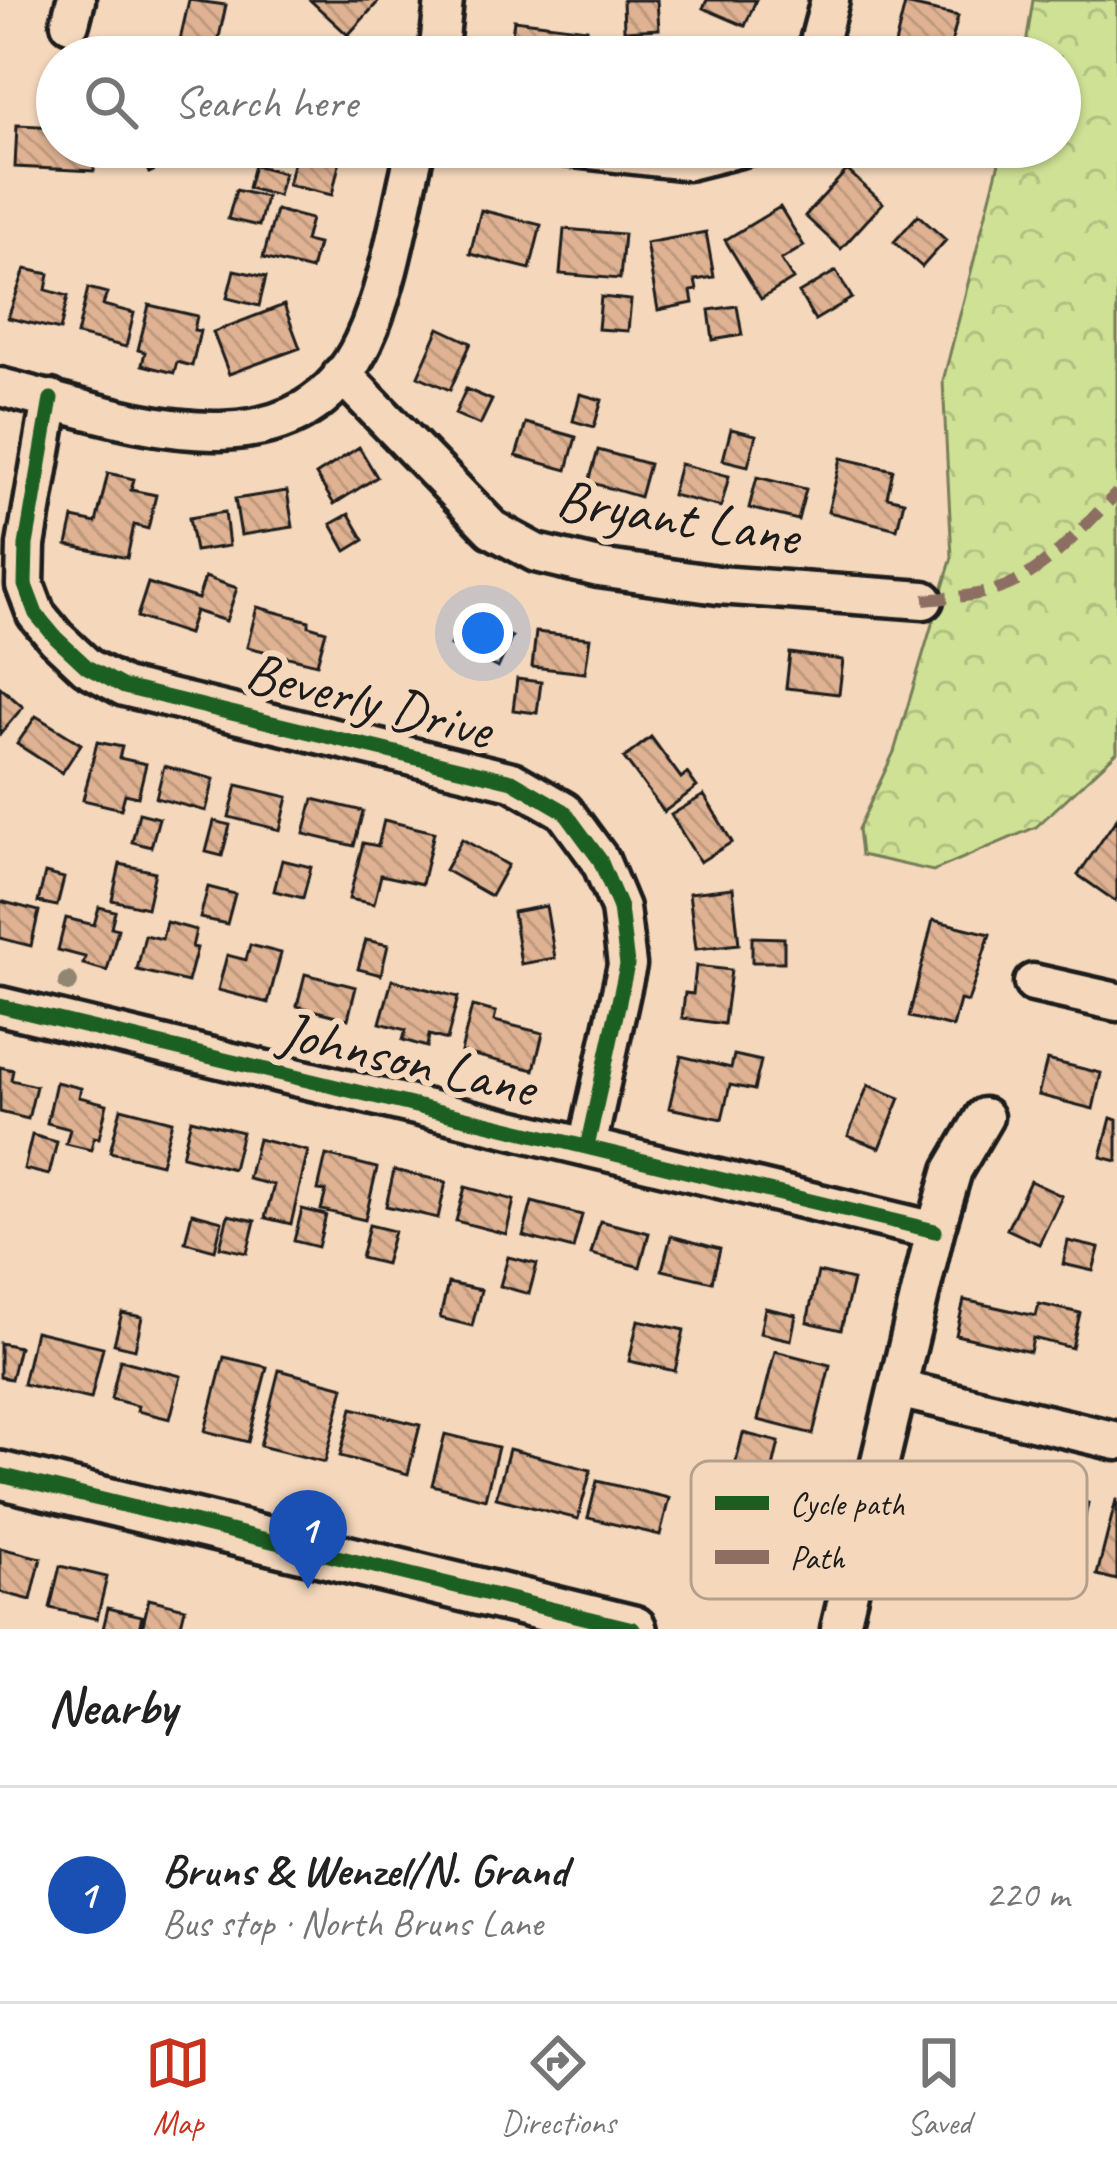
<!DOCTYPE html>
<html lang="en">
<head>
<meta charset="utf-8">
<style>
  body { margin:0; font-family:Caveat,sans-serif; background:#f2f2f2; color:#222 }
  .you { position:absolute; left:483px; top:633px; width:42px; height:42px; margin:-30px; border:9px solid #fff; border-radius:50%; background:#1a73e8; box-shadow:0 0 0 18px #1a73e833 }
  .badge { display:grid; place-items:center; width:78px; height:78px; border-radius:50%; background:#c8321e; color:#fff; font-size:39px; font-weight:700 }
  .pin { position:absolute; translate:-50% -99px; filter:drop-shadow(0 3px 6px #0008) }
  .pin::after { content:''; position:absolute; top:63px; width:42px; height:36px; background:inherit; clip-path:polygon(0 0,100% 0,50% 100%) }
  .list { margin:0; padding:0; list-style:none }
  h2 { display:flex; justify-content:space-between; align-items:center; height:156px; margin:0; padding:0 48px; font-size:51px }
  h2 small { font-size:39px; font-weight:400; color:#767676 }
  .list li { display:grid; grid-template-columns:78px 1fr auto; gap:36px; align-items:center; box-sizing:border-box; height:216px; padding:0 48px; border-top:3px solid #e0e0e0 }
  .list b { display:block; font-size:45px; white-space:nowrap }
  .list p { margin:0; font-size:39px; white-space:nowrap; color:#767676 }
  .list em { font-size:39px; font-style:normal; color:#767676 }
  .icon { flex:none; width:66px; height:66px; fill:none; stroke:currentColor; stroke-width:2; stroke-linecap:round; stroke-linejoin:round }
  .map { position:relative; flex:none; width:1117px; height:1629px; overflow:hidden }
  .search { position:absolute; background:#fff; box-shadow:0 3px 9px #0004; left:36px; right:36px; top:36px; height:132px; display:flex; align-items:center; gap:30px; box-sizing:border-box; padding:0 42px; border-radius:66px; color:#767676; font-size:45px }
  .sheet { height:372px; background:#fff }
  nav { display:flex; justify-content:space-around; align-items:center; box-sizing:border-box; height:168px; border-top:3px solid #e0e0e0; background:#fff; font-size:33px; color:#767676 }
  nav a { display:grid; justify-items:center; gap:6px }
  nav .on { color:#c8321e }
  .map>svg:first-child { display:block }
  .forest { fill:url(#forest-crowns); stroke:#767e58; stroke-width:3 }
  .building { fill:url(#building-back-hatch); stroke:#1c1c1c; stroke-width:3 }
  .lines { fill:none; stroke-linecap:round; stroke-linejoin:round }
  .minor-casing { stroke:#1c1c1c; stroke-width:45 }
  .major-casing { stroke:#1c1c1c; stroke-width:54 }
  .minor { stroke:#f5d8bc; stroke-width:36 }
  .major { stroke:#f5d8bc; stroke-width:45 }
  .quiet { stroke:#8d6e63; stroke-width:12; stroke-dasharray:24 12; stroke-linecap:butt }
  .cycleway-casing { stroke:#f5d8bc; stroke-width:22 }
  .cycleway { stroke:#1b5e20; stroke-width:15 }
  .tree { fill:#918671 }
  .labels { text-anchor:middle; stroke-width:12; stroke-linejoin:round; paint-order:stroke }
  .street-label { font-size:57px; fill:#1c1c1c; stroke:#f5d8bc }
  .key { fill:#f5d8bc; stroke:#b4a08c; stroke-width:3 }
  .key-label { font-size:33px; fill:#1c1c1c }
</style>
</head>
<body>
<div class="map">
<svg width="1117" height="1629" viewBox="0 0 1117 1629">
  <defs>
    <pattern id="forest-crowns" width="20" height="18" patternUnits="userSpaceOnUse" patternTransform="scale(3)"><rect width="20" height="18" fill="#cfe195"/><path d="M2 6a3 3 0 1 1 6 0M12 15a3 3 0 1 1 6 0" fill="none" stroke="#b1c080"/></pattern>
    <pattern id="building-back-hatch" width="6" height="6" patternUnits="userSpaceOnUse" patternTransform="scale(3)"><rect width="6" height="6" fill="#deb292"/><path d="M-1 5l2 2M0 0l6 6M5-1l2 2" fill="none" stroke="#be987d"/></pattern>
  </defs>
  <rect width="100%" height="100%" fill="#f5d8bc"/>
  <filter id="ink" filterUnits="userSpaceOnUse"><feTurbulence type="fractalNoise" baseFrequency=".00833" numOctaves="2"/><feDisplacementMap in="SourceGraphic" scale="24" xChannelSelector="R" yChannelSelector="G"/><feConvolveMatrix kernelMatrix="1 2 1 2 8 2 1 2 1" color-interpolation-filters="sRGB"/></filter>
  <g filter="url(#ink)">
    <path class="forest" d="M1033 0H1117V752L1036 827 933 871 861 855 858 829 894 752 952 557 943 381 1003 147H1060V57H1024Z"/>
    <path class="building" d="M189 0 226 5 215 56 178 49Z
      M310 0H376L378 2 348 35Z
      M623 0H657L659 29 624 31Z
      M707 0H756L745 26 703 8Z
      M905 4 958 16 948 57H892Z
      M514 20 587 29 583 57H509Z
      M720 37 721 57H657L656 42Z
      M17 125 57 127V147H95L94 171 15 167Z
      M137 147H203L149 173Z
      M297 147H343L332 195 288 185Z
      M860 147H910L904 164Z
      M254 165 284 173 278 196 248 188Z
      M847 170 883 203 841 249 805 216Z
      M236 190 266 197 259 226 228 219Z
      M780 207 804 246 781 260 793 279 761 299 725 240Z
      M276 210 311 219 305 241 318 244 311 270 263 258Z
      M481 210 541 225 530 269 470 254Z
      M918 215 946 240 922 267 894 242Z
      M564 229 624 234 620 279 560 274Z
      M706 232 714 277 695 280 697 290 691 291 693 303 658 310 646 243Z
      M25 269 49 274 46 290 68 296 60 330 8 318Z
      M234 270 266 277 259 306 227 298Z
      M836 271 852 298 815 320 799 293Z
      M88 288 107 293 103 305 134 313 126 347 77 335Z
      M601 297 631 300 628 331 598 329Z
      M149 305 197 316 194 330 200 331 192 366 177 362 174 373 142 365 145 352 138 350Z
      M284 305 300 348 229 374 213 332Z
      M737 306 742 335 713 340 709 310Z
      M439 328 471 343 450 390 418 376Z
      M466 389 492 400 480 425 455 414Z
      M580 394 602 400 594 427 573 421Z
      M526 423 576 437 567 470 516 456Z
      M731 429 756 435 748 466 723 460Z
      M359 447 377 477 334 504 316 475Z
      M598 450 649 464 640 497 589 482Z
      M841 458 893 470 887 497 904 501 897 529 828 512Z
      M680 464 729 476 721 507 672 495Z
      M108 473 134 479 131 490 156 495 148 529 134 525 127 558 67 545 73 518 96 523Z
      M757 477 806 489 798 520 749 508Z
      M287 491 293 527 241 535 235 499Z
      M225 512 229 546 195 551 189 518Z
      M349 514 364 540 346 551 331 524Z
      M205 577 237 588 226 621 195 611 188 634 137 617 148 583 198 599Z
      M257 607 309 621V626L326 631 317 664 247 647Z
      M464 614 512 637 498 668 450 645Z
      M536 632 590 638 585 673 532 667Z
      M790 653 843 660 839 694 786 688Z
      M517 679 541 682 537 713 513 710Z
      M0 687 23 707 0 734Z
      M36 716 81 744 62 773 17 744Z
      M651 737 681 778 687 773 697 787 664 812 624 758Z
      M97 742 122 747 119 758 146 764 138 797 125 794 121 809 83 800Z
      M164 766 214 779 206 811 156 798Z
      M237 785 288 797 280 830 229 817Z
      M704 795 732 842 700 862 671 815Z
      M313 799 363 811 354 846 304 834Z
      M139 813 159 818 151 847 132 842Z
      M1117 818V898L1115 901 1078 875Z
      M384 820 434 832 422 884 381 875 374 904 349 899 363 843 378 846Z
      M214 821 230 825 222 856 206 852Z
      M462 839 508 865 491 896 445 870Z
      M282 860 311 867 303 898 274 891Z
      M120 864 155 872 147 908 112 900Z
      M45 873 64 878 57 906 38 902Z
      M208 887 235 894 227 924 200 918Z
      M733 888 739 944 696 949 689 893Z
      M0 901 39 911 31 946 0 938Z
      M546 906 555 958 521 964 513 912Z
      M99 907 115 911 111 927 118 929 107 971 83 964 85 957 58 950 66 918 94 925Z
      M933 920 990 934 968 1002 960 1000 953 1027 909 1017Z
      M166 922 196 930 192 947 197 948 188 982 137 970 145 935 162 939Z
      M752 937 784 938V962H752Z
      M366 940 388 945 381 975 358 969Z
      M250 945 281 953 268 1003 218 990 227 955 246 960Z
      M696 966 731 970 724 1024 682 1018 685 993 693 994Z
      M305 974 356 987 348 1019 297 1006Z
      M392 980 458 997 447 1040 429 1035 427 1047 403 1040 406 1030 380 1023Z
      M472 1006 496 1012 494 1021 543 1033 534 1070 461 1052Z
      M734 1055 761 1061 754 1090 730 1085 722 1119 669 1108 681 1056 731 1068Z
      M1047 1060 1101 1073 1093 1109 1038 1095Z
      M0 1067 13 1070 11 1080 36 1086 28 1119 0 1112Z
      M56 1082 81 1088 79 1097 107 1104 99 1138 94 1137 91 1150 66 1144 70 1129 47 1123Z
      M868 1085 900 1098 880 1148 848 1136Z
      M121 1108 172 1121 161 1164 110 1152Z
      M1111 1118 1117 1120V1161L1101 1157Z
      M191 1119 242 1132 233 1169 182 1156Z
      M32 1135 57 1142 49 1175 24 1169Z
      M258 1139 308 1151 291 1224 265 1218 274 1185 248 1179Z
      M326 1155 377 1168 365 1220 321 1210 326 1191 318 1190Z
      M394 1170 446 1182 438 1218 386 1206Z
      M1030 1181 1062 1196 1039 1244 1007 1229Z
      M465 1187 514 1200 506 1234 456 1221Z
      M532 1202 582 1215 573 1249 523 1236Z
      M302 1209 326 1215 318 1247 294 1241Z
      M192 1213 222 1221 215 1250 185 1242Z
      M228 1215 255 1221 247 1253 220 1247Z
      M600 1221 649 1233 640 1267 591 1254Z
      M369 1225 394 1231 385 1264 361 1258Z
      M671 1236 720 1249 712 1282 662 1270Z
      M1068 1241 1099 1248 1093 1271 1063 1264Z
      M508 1257 537 1264 529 1294 500 1286Z
      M818 1272 853 1280 841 1330 807 1322Z
      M448 1283 481 1290 472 1326 440 1318Z
      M964 1300 1036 1316 1039 1304 1080 1313 1072 1348 1033 1338 1030 1352 956 1335Z
      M765 1308 796 1315 791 1340 760 1333Z
      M122 1313 142 1317 135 1349 114 1344Z
      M638 1320 684 1330 675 1371 629 1361Z
      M35 1331 103 1347 91 1399 23 1384Z
      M0 1343 19 1347 11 1379 0 1377Z
      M775 1351 830 1365 813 1434 758 1420Z
      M224 1357 267 1367 248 1442 205 1431Z
      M120 1360 181 1376 170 1419 137 1411 138 1406 111 1399Z
      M279 1370 344 1387 325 1462 260 1446Z
      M352 1408 420 1425 408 1474 340 1456Z
      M743 1433 779 1442 772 1472 800 1479 790 1519 726 1503Z
      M445 1434 498 1447 485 1499 432 1485Z
      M509 1449 591 1470 578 1519 496 1498Z
      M597 1481 669 1498 660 1535 588 1518Z
      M1038 1491 1088 1503 1080 1539 1030 1526Z
      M1116 1500H1117V1580L1097 1575Z
      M0 1548 41 1558 31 1600 0 1592Z
      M60 1566 107 1577 97 1619 50 1608Z
      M149 1599 185 1608 180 1629H142Z
      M108 1608 142 1616 139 1629H103Z"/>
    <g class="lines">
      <g class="minor-casing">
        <path id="minor" d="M70 23 76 0
          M438 57 444 0
          M815 57 830 0
          M564 147 688 161 744 147
          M342 374 492 529 536 553 599 568 718 585 924 600
          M0 387C117 416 294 489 363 342 391 282 400 210 416 147
          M51 399 26 545 25 585 36 614 56 638 87 667 124 687 512 781 564 811 600 860 620 908 627 965 587 1147
          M1033 983 1117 1002
          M0 1006 935 1231
          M898 1389 1117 1441
          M840 1629 935 1231 953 1170 984 1117"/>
      </g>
      <g class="major-casing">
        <path id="major" d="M0 1475 633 1629"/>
      </g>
      <use href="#minor" class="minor"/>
      <use href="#major" class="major"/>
      <path class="quiet" d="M924 600C954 597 990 596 1017 581 1056 560 1086 524 1117 493"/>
      <g class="cycleway-casing">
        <path id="cycleway" d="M51 399 26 545 25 585 36 614 56 638 87 667 124 687 512 781 564 811 600 860 620 908 627 965 587 1147
          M0 1006 935 1231
          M0 1475 633 1629"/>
      </g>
      <use href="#cycleway" class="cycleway"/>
    </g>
    <circle class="tree" cx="68" cy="982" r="10"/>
  </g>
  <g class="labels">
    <g class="street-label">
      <text transform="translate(678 516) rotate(9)" y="20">Bryant Lane</text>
      <text transform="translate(369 699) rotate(14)" y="20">Beverly Drive</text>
      <text transform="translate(408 1058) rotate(13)" y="20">Johnson Lane</text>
    </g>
  </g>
  <rect x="691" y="1461" width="396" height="138" rx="18" class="key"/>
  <rect x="715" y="1496" width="54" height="14" fill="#1b5e20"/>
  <rect x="715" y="1550" width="54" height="14" fill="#8d6e63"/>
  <g class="key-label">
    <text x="790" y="1515">Cycle path</text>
    <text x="790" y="1569">Path</text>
  </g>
</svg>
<div class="you"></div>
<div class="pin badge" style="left:308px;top:1589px;background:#1a4fb4">1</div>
<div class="search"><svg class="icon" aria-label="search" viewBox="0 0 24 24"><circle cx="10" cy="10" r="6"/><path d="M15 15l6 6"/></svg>Search here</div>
</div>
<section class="sheet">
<h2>Nearby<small></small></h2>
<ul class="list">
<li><span class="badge" style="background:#1a4fb4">1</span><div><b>Bruns &amp; Wenzel/N. Grand</b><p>Bus stop · North Bruns Lane</p></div><em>220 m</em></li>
</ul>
</section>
<nav>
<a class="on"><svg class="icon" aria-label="map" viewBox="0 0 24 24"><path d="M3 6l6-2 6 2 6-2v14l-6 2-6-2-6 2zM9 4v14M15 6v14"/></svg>Map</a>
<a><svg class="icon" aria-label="directions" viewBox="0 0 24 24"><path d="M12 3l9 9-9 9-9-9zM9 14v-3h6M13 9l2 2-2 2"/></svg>Directions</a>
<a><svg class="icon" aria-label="saved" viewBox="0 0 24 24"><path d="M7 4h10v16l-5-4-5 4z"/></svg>Saved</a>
</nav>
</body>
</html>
